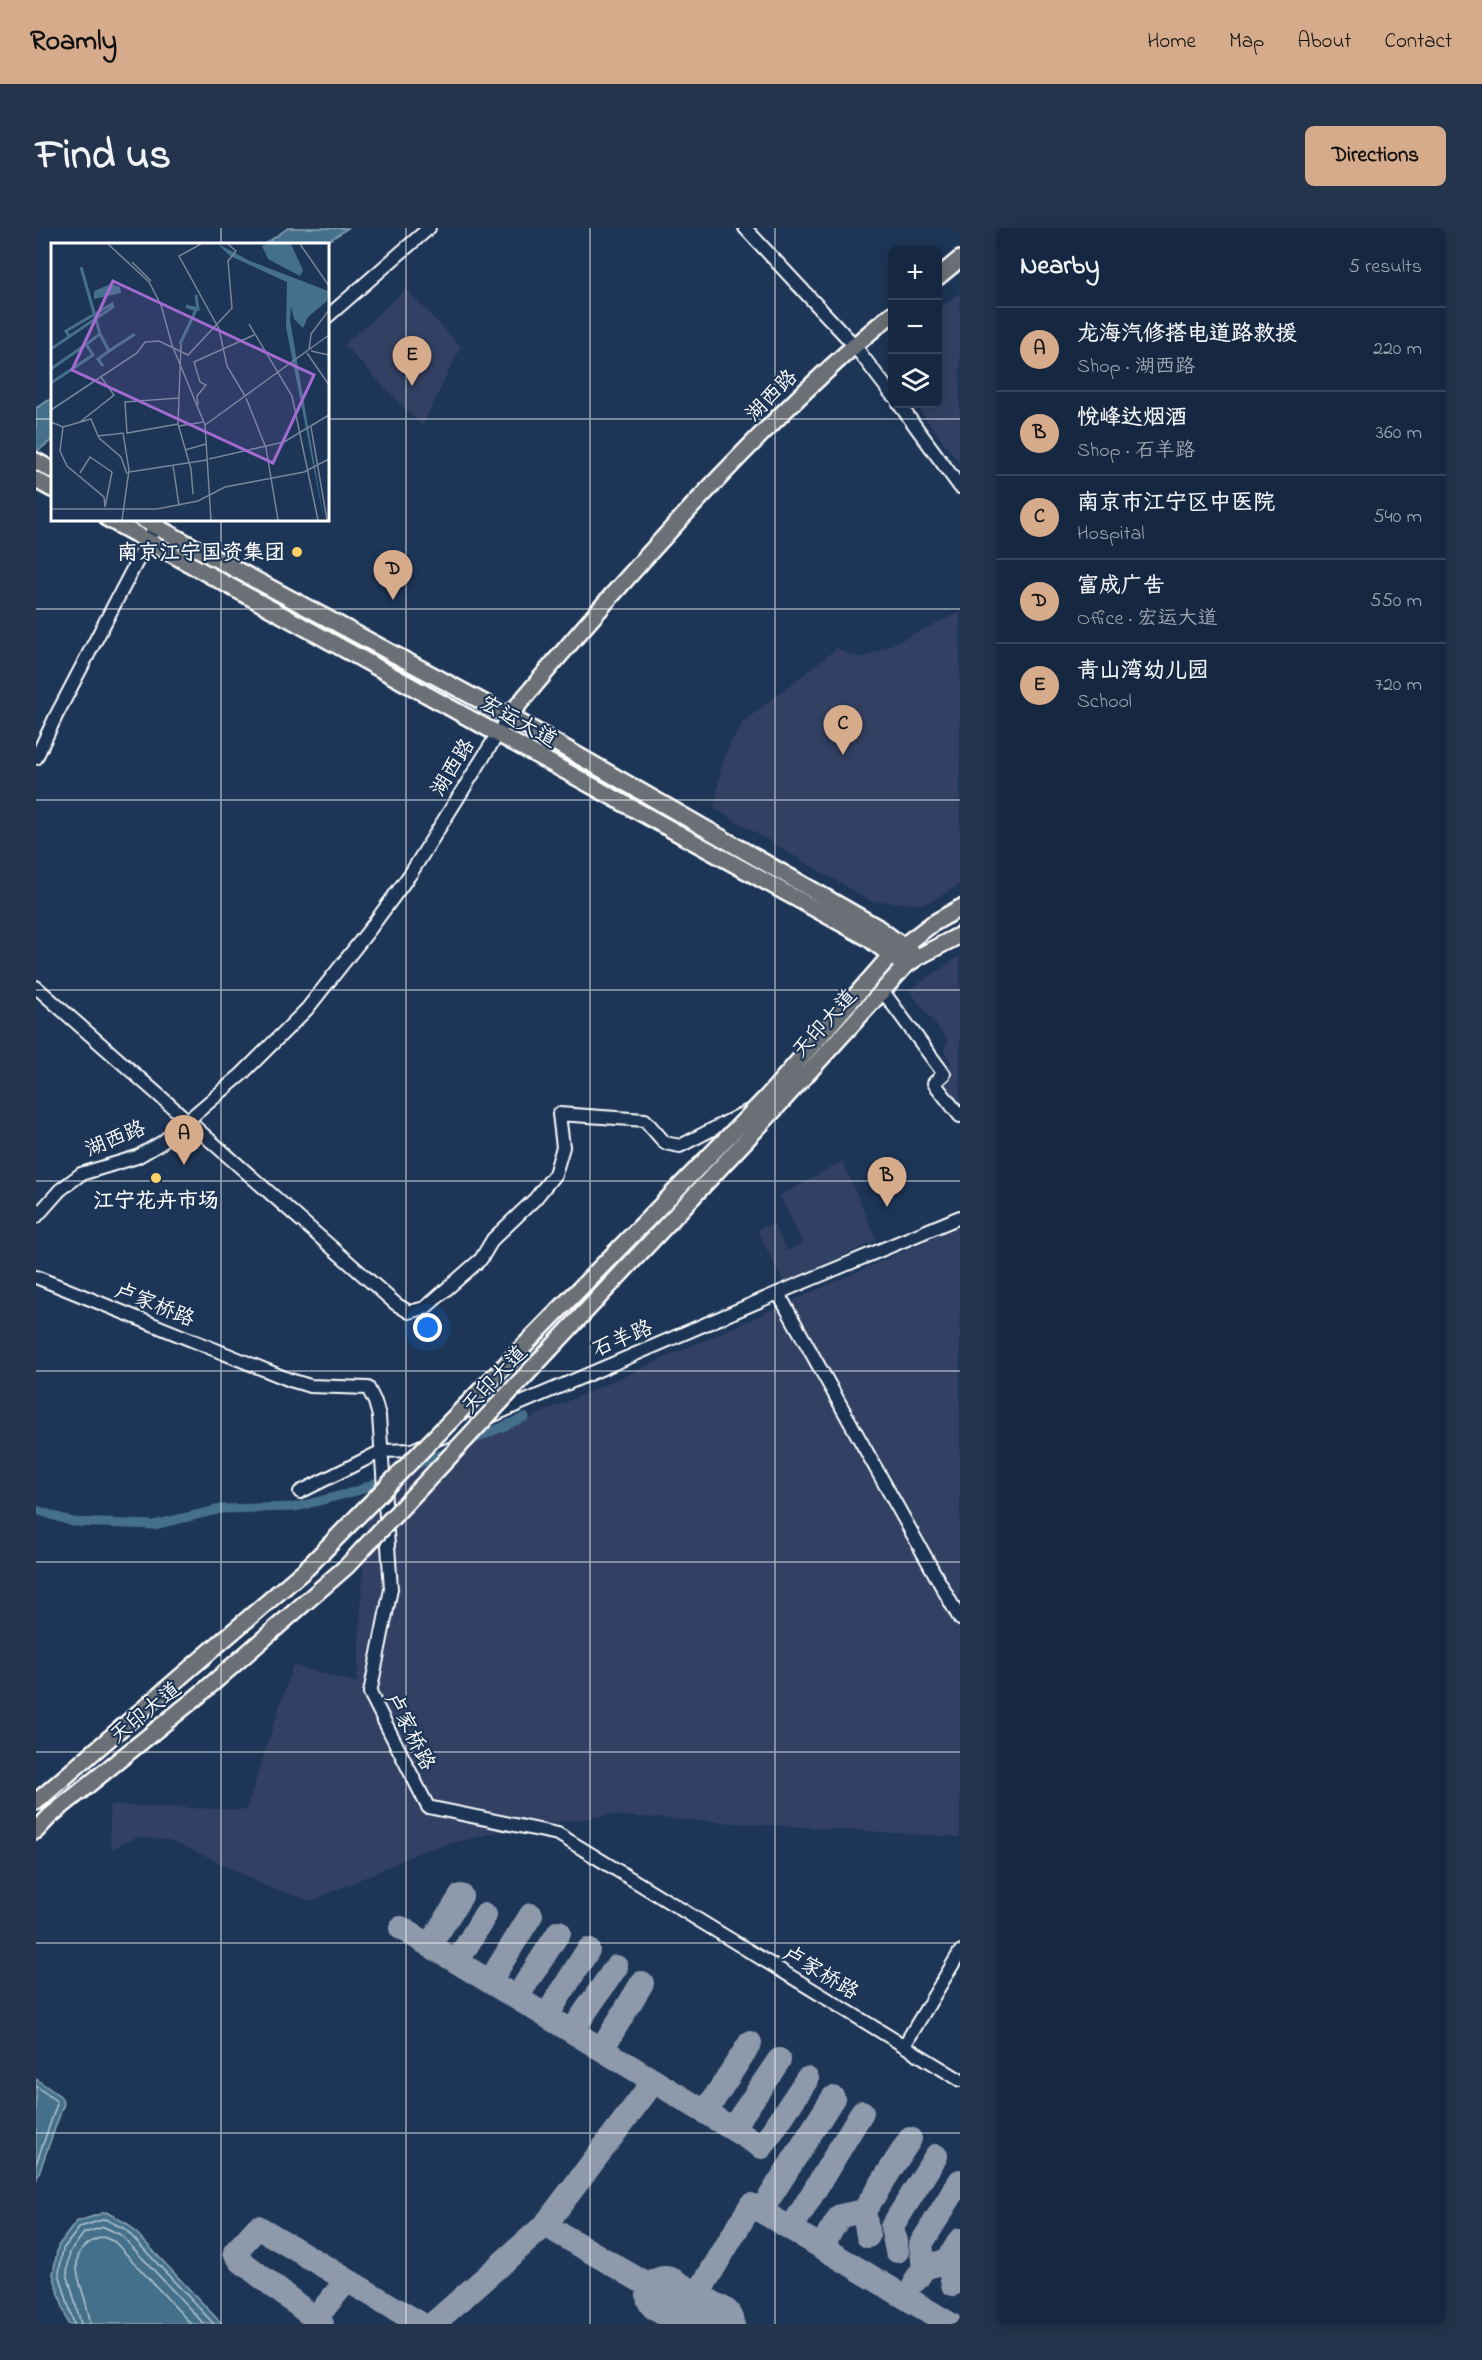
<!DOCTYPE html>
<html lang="en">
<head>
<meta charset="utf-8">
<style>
  body { margin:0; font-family:"Indie Flower","LXGW WenKai TC",sans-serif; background:#23344c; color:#f1f3f6 }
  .controls { position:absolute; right:18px; top:18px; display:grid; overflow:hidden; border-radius:9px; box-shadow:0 3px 15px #0003 }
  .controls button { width:54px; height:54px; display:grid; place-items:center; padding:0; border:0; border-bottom:2px solid #35445a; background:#162841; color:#f1f3f6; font:30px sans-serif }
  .you { position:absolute; left:392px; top:1100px; width:21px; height:21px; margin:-15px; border:4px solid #fff; border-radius:50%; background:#1a73e8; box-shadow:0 0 0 9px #1a73e833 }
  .badge { display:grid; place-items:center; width:39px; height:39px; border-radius:50%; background:#d6ab8b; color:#111; font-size:20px; font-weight:700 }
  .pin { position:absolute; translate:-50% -50px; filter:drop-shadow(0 2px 3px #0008) }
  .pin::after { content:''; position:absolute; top:32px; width:21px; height:18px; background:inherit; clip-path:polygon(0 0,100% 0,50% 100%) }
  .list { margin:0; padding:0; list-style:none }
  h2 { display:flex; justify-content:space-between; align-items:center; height:78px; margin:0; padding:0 24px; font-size:26px }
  h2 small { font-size:20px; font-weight:400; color:#9ea6b1 }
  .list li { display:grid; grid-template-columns:39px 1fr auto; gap:18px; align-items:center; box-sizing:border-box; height:84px; padding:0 24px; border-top:2px solid #35445a }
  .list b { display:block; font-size:22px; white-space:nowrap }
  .list p { margin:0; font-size:20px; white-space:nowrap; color:#9ea6b1 }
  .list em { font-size:20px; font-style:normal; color:#9ea6b1 }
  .icon { flex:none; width:33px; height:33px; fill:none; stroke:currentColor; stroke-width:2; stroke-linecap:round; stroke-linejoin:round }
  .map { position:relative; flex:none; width:924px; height:2096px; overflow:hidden; border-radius:9px }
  header { display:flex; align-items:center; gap:36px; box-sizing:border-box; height:84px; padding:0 30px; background:#d6ab8b; color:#111 }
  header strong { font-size:28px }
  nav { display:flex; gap:33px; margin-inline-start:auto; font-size:21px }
  .intro { display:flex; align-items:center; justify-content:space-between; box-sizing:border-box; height:144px; padding:0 36px }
  h1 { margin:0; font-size:42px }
  .button { padding:15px 27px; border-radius:9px; background:#d6ab8b; color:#111; font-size:21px; font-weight:700 }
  main { display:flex; gap:36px; padding:0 36px }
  aside { flex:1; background:#162841; border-radius:9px; box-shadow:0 3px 15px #0003 }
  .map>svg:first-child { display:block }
  .built { fill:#304164 }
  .water { fill:#45708b; stroke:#8fa9b9; stroke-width:1.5 }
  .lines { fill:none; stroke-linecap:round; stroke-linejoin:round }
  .shore { stroke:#b5c6d1; stroke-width:1.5 }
  .canal { stroke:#45708b; stroke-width:9 }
  .taxiway { stroke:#8e9aab; stroke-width:24 }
  .runway { stroke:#8e9aab; stroke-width:58 }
  .minor-casing { stroke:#fff; stroke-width:16 }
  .major-casing { stroke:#fff; stroke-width:20 }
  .minor { stroke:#1d3557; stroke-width:12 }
  .major { stroke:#6b6f75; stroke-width:15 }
  .major-bridge-casing { stroke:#fff; stroke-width:20; stroke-linecap:butt }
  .major-bridge { stroke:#6b6f75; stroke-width:15 }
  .grid { fill:none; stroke:#fff; stroke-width:1.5; stroke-opacity:0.55 }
  .poi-dot { fill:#ffd166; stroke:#1d3557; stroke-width:2 }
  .labels { text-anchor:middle; stroke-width:4.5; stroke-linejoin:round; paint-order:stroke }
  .street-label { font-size:21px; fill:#fff; stroke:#1d3557 }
  .poi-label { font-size:21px; font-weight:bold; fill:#fff; stroke:#1d3557; text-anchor:end }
  .inset-river { fill:none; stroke:#45708b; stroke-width:3 }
  .inset-road { fill:none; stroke:#77869a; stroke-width:1.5 }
  .view { fill:#a36bd2; fill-opacity:0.15; stroke:#a36bd2; stroke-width:3 }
  .inset-edge { fill:none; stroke:#fff; stroke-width:3 }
</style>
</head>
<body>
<header>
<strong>Roamly</strong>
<nav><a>Home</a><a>Map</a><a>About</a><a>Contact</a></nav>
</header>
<div class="intro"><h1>Find us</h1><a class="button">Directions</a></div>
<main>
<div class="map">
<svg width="924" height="2096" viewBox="0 0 924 2096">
  <rect width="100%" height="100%" fill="#1d3557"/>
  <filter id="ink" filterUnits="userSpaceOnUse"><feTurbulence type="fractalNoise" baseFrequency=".0167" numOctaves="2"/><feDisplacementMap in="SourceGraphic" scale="12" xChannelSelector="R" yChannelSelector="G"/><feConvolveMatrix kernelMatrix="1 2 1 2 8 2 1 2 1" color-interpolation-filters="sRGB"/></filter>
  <g filter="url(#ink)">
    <path class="built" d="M370 61 425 119 386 198 308 117Z
      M924 65V236L879 176H902V81Z
      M924 384V656L900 671 886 676 834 673 678 580 686 537 693 518 707 494 801 420 812 426 827 430Z
      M924 728V893L893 854 915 835 908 822 912 813 873 762Z
      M806 933 841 1012 748 1055 721 1002 737 995 751 1023 767 1015 744 968Z
      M924 998V1609L572 1587 469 1602 389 1622 276 1673 234 1660 170 1628 132 1612 102 1609 75 1621 73 1577 210 1582 257 1437 321 1455 331 1263Z"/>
    <path class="water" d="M252 0H312L288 16H229Z
      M16 170V212L0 224V180Z
      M0 1851 24 1868 28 1875 0 1953Z
      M70 1984 92 1996 186 2096H32L17 2046 22 2018 40 1994Z"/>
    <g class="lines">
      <path class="shore" d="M0 1858 19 1872 21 1876 0 1936
        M38 2096 23 2045 27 2021 44 1999 69 1991 89 2001 178 2096
        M45 2096 31 2045 34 2024 48 2005 68 1999 85 2007 168 2096
        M54 2096C53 2064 18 2023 67 2009L79 2014 155 2096"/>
      <path class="canal" d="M430 1215 489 1189
        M372 1240 418 1221
        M0 1282 37 1294 118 1297 185 1281 260 1279 321 1263 352 1249"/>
      <path class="taxiway" d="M365 1700 618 1853
        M394 1717 425 1668
        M421 1734 449 1687
        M454 1753 495 1687
        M481 1769 523 1704
        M511 1787 552 1722
        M536 1803 580 1739
        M566 1821 606 1755
        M670 1883 714 1815
        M697 1900 743 1832
        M725 1983 797 1870
        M509 1997 618 1853 726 1919 771 1851
        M755 2001 826 1884
        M832 2008 828 1983 874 1911
        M785 2019 804 1988 828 1983
        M861 2023 856 1999 900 1928
        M888 2040 885 2016 924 1953
        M880 2052 888 2040 912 2032
        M917 2056 912 2032 924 2012
        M653 2081 715 1977 914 2096
        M279 2091 311 2052
        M286 2096 205 2033 199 2024 222 1999 385 2096
        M397 2096 509 1997 629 2067"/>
      <path class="runway" d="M629 2067 680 2096"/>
      <g class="minor-casing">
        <path id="minor" d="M709 0 818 117 856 167
          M291 89 393 0
          M863 176 924 259
          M0 530 20 488 123 291
          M0 759 360 1076 373 1084 389 1080 445 1031 457 1011 499 971 519 946 527 919 523 886 609 892 629 915 644 918 712 883
          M846 762 908 846 898 855 924 888
          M0 989 24 962 45 946 101 929 125 915 206 846 271 781 334 701 375 645 473 488
          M0 1049 254 1152 274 1158 332 1160 339 1174 343 1188 355 1361 334 1465 392 1579 522 1606 924 1852
          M742 1065 924 1391
          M264 1264 346 1223 376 1222 742 1065 924 989
          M868 1818 924 1724"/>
      </g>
      <g class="major-casing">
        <path id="major" d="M902 49 924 31
          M0 233 16 242
          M0 252 16 261
          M72 291 832 710 869 738
          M106 291 473 488 841 699 882 729
          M473 488C540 407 609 328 681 252 737 193 793 137 856 86
          M924 680 896 696 855 727 730 870 741 879 869 738 882 729 924 707
          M0 1574 143 1450
          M0 1603 14 1588 162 1468"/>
      </g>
      <use href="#minor" class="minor"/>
      <use href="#major" class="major"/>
      <g class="major-bridge-casing">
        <path id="major-bridge" d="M143 1450 271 1340 730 870
          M162 1468 311 1338 741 879"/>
      </g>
      <use href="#major-bridge" class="major-bridge"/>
    </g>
  </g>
  <path class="grid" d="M185 0V16M370 0V2096M554 0V2096M739 0V2096M0 191H16M291 191H924M185 291V2096M0 381H924M0 572H924M0 762H924M0 953H924M0 1143H924M0 1334H924M0 1524H924M0 1715H924M0 1905H924"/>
  <g class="poi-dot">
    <circle cx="261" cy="324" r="6"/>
    <circle cx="120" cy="950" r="6"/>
  </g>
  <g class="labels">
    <g class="street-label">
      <text transform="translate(735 167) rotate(-45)" y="7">湖西路</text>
      <text transform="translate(483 493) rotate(29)" y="7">宏运大道</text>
      <text transform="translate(416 539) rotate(-58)" y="7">湖西路</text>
      <text transform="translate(788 795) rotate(-48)" y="7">天印大道</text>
      <text transform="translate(79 910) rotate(-22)" y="7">湖西路</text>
      <text transform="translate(119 1076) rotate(22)" y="7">卢家桥路</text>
      <text transform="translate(586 1110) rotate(-23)" y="7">石羊路</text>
      <text transform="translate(458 1151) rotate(-47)" y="7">天印大道</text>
      <text transform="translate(109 1484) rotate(-39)" y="7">天印大道</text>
      <text transform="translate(375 1503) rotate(63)" y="7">卢家桥路</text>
      <text transform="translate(785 1744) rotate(31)" y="7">卢家桥路</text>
    </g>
    <g class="poi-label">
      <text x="249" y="331">南京江宁国资集团</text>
      <text x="120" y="979" text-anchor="middle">江宁花卉市场</text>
    </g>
  </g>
  <g transform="translate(15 15)">
    <rect width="278" height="278" fill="#1d3557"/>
    <path d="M167 1 199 18 277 48 276 58 257 74 252 85 243 76 240 64 239 77 273 277 235 84 236 39 179 13ZM216 1H240L252 27 249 33 217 16 211 3ZM60 41 69 44 70 50 43 56V48Z" fill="#45708b"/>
    <path class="inset-river" d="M30 24 49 91 37 100M49 91 58 108 47 116 52 123M129 101 145 67 135 63 147 66 145 52M0 106 62 64 61 61 15 88 18 93M58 108 84 91M0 126 37 100M0 140 42 112 35 101"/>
    <path class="inset-road" d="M57 1 98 39 110 62 121 102 154 182 160 277M150 1 128 13 168 86 176 123 194 153M249 1 278 43M81 19 100 38M198 81 241 153 267 277M130 101 127 181 140 226 142 251M258 107 260 91 278 67M260 108 278 112M256 110 278 142M195 155 215 205 227 277M147 162 146 153 155 142 149 139 143 119 203 92M0 167 86 110 94 99 108 98 137 112 181 65 177 18 185 8 177 1M0 179 12 184 40 176 48 195 70 214 76 231M29 179 63 152 50 134M127 181 76 190 74 159 128 155M154 182 278 92M128 183 152 179M12 184 9 208 16 223 53 254 54 264 61 229 39 214 29 230M260 184 276 277M47 193 73 190M134 207 155 201M158 216 233 199 278 172M122 222 128 263M78 229 156 217M0 266H106L147 258 174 244 253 229 278 216M71 277 78 227 72 190"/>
    <path class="view" d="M62 38 263 132 222 220 21 127Z"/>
    <rect width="278" height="278" class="inset-edge"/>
  </g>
</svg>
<div class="controls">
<button>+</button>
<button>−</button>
<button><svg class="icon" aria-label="layers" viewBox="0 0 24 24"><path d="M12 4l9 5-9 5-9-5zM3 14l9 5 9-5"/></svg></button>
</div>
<div class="you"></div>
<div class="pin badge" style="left:148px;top:937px">A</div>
<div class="pin badge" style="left:851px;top:979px">B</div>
<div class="pin badge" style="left:807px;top:527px">C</div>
<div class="pin badge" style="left:357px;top:372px">D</div>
<div class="pin badge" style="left:376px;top:158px">E</div>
</div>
<aside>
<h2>Nearby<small>5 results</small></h2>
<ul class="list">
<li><span class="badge">A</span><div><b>龙海汽修搭电道路救援</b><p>Shop · 湖西路</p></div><em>220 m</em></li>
<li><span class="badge">B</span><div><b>悦峰达烟酒</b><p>Shop · 石羊路</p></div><em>360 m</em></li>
<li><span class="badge">C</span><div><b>南京市江宁区中医院</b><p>Hospital</p></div><em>540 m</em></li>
<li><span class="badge">D</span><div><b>富成广告</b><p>Office · 宏运大道</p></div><em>550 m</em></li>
<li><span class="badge">E</span><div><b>青山湾幼儿园</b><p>School</p></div><em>720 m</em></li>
</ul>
</aside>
</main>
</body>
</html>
